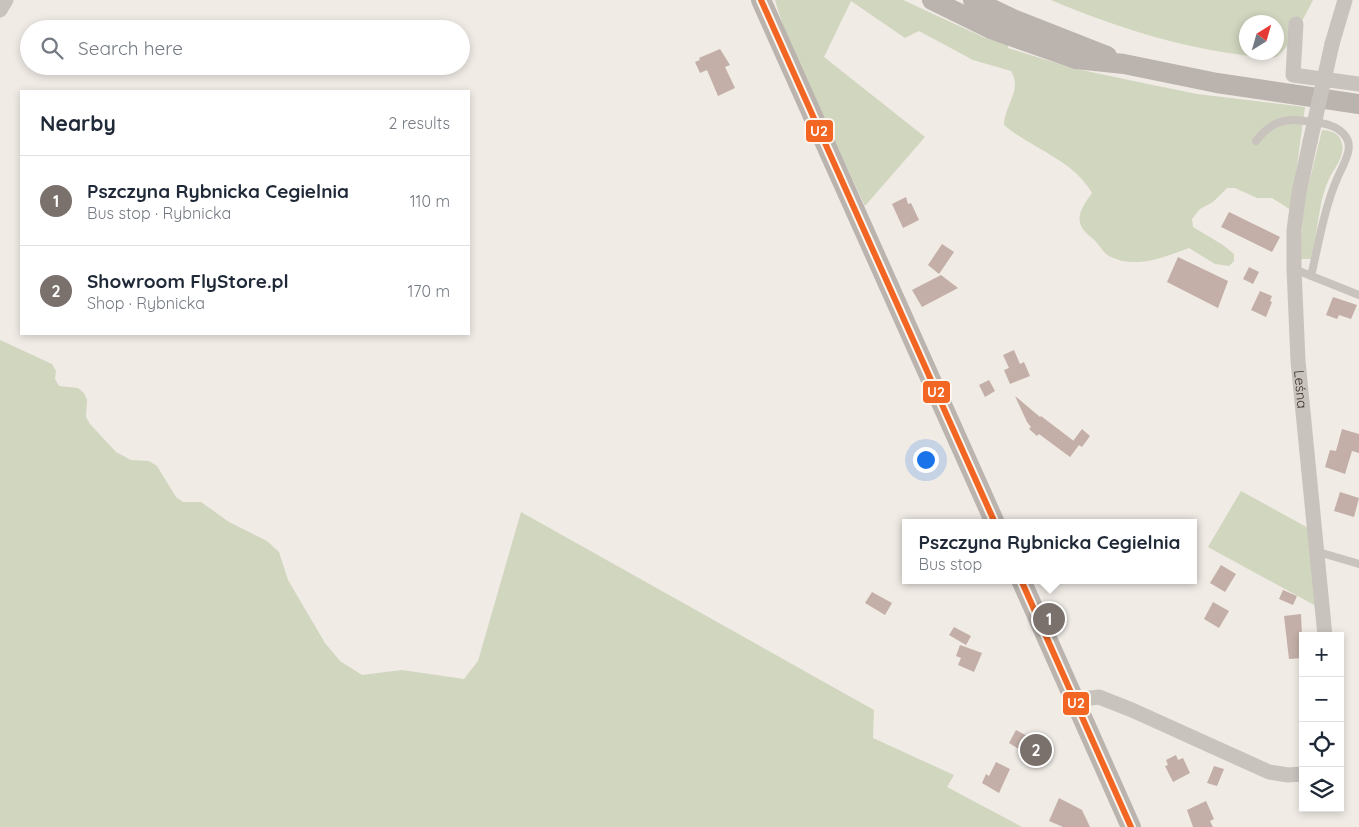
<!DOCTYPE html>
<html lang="en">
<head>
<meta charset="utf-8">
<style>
  body { margin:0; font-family:Quicksand,sans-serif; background:#f6f6f7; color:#1f2937 }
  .controls { position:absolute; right:15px; bottom:15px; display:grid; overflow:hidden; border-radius:0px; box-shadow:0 2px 8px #0003 }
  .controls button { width:45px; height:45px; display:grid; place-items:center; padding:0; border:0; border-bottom:1px solid #e0e1e3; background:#fff; color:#1f2937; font:25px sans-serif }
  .compass { position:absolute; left:1239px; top:15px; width:45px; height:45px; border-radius:50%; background:#fff; box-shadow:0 2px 8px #0003; rotate:37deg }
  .you { position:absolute; left:925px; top:459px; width:18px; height:18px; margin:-12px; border:4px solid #fff; border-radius:50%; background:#1a73e8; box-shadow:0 0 0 8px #1a73e833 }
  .badge { display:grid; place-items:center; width:32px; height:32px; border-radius:50%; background:#7a716c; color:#fff; font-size:16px; font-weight:700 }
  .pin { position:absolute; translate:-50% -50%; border:2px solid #fff; box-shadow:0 1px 5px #0006 }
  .popup { position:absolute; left:902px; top:519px; width:295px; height:65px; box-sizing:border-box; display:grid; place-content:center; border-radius:0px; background:#fff; filter:drop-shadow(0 1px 4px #0005); font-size:16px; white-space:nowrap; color:#747a83 }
  .popup b { font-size:19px; color:#1f2937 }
  .popup::after { content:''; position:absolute; left:50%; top:100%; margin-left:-10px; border:10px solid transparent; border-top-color:#fff }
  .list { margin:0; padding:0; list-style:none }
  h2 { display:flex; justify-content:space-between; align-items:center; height:65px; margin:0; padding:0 20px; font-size:21px }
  h2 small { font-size:16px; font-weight:400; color:#747a83 }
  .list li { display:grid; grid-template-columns:32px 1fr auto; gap:15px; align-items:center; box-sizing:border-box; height:90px; padding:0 20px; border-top:1px solid #e0e1e3 }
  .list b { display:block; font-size:19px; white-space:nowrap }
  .list p { margin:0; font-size:16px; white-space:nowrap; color:#747a83 }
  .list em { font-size:16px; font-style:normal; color:#747a83 }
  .icon { flex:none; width:28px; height:28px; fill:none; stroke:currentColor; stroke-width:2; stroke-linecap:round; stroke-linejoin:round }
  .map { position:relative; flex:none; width:1359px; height:827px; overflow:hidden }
  .search { position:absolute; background:#fff; box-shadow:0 2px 8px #0003; left:20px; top:20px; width:450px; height:55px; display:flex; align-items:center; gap:12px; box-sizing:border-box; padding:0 18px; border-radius:28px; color:#747a83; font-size:19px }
  .panel { position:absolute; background:#fff; box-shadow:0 2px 8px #0003; left:20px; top:90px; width:450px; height:245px; border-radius:0px }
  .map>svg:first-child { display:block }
  .green { fill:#d1d6bf; fill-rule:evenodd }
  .building { fill:#c3afa7 }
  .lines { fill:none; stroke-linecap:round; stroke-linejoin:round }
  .service { stroke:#c9c3be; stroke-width:8 }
  .minor { stroke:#c9c3be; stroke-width:15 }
  .secondary { stroke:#bab3ae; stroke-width:20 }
  .minor-bridge { stroke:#c9c3be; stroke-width:15 }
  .bus-1-casing { stroke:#fbf5ee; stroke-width:10 }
  .bus-1 { stroke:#f26522; stroke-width:6 }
  .labels { text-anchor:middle; stroke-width:4; stroke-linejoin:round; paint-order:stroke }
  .street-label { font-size:14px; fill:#3b302b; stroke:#fbf5ee }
  .line-badge { stroke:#fbf5ee; stroke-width:2 }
  .badge-label { font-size:14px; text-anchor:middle; font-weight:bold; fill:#fff }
</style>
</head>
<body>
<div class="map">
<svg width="1359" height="827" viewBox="0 0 1359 827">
  <rect width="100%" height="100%" fill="#f0ebe5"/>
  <path class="green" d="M775 0H903L983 37 1008 45V48L1072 68 1143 83 1197 94 1305 107 1291 210 1272 198H1257L1235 188H1227L1213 202 1200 209 1192 219 1193 227 1223 245 1234 254V261L1229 266 1215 264 1189 248C1165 257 1136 269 1111 257 1102 253 1099 243 1092 238 1072 223 1079 211 1092 193 1072 159 1032 149 1004 125 1004 106 1023 90 1011 71L973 60 919 31 905 38 851 1 824 57 925 137 865 206 788 42Z
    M1051 0H1313C1307 12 1287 52 1276 57 1266 60 1252 56 1242 55 1178 47 1110 25 1051 0ZM1246 22H1276V52H1246Z
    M1322 130C1332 131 1340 133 1342 144 1345 157 1334 168 1329 179 1318 202 1318 235 1311 259H1299L1305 199Z
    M0 340 52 364 56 371 55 379 59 386 78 388 84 393 87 400 86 417 90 424 116 452 131 460 149 461 157 466 176 497 183 502H201L229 522 267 541 279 552 288 580 325 643 340 661 362 675 402 670 464 679 478 661 521 512 874 710 873 738 954 775 947 787 1022 827H0Z
    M1241 491 1310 529 1316 606 1208 547Z"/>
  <path class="building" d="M720 49 730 65 725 67 735 88 718 96 707 70 700 73 695 62 700 60 699 58Z
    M906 197 908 204 911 203 919 220 903 228 892 204Z
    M1229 212 1280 237 1272 252 1221 227Z
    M942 244 954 252 939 274 928 265Z
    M1178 257 1228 281 1218 308 1167 282Z
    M1249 267 1259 272 1253 284 1243 279Z
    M941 275 958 288 922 307 912 290Z
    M1260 291 1272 296 1270 301 1272 302 1266 317 1251 310Z
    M1333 297 1357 305 1351 319 1339 315 1337 319 1326 315Z
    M1014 350 1020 364 1024 362 1030 376 1010 384 1004 370 1009 368 1003 355Z
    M989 380 995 391 985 397 979 385Z
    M1015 396 1040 417 1041 416 1079 445 1070 457 1039 434 1037 436 1029 429 1031 427 1027 422Z
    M1082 429 1090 436 1082 447 1073 441Z
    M1342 429 1359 434V453L1352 451 1345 474 1325 467 1330 450 1336 451Z
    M1340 492 1359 498 1354 517 1334 511Z
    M1221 565 1236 574 1225 592 1210 583Z
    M1283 590 1297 596 1293 605 1279 599Z
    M872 592 892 603 885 615 865 603Z
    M1213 602 1229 611 1219 628 1204 619Z
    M1301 614 1303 658 1289 659 1284 616Z
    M954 627 971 636 966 645 949 635Z
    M960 645 982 653 974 672 958 665 961 658 956 656Z
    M1016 730 1046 746 1044 748 1049 751 1042 763 1009 743Z
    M1176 755 1178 760 1183 758 1190 773 1173 782 1165 766 1168 765 1166 760Z
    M996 762 1010 769 999 793 982 783 986 774 989 776Z
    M1214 766 1224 769 1217 786 1207 783Z
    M1059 798 1082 810 1090 827H1063L1049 821Z
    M1206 801 1214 819 1210 821 1213 827H1193L1187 810Z"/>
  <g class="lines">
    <path class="service" d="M1256 141C1269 124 1283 117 1305 121 1319 123 1337 123 1346 137 1352 146 1347 157 1343 166 1325 201 1320 238 1311 276
      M1294 269 1359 295
      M1315 551 1359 564"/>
    <g class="minor">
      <path d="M0 10 6 0"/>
      <path d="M1296 24 1293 75 1359 84"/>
      <path d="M1332 44 1345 0"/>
      <path id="s1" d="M1310 142 1299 193 1294 230V269L1298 361 1325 636"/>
      <path d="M1075 700 1099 697 1132 710 1269 772 1288 775 1303 774"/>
    </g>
    <path class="secondary" d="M761 0 995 523
      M932 0 991 29 1076 59 1124 64 1217 83 1359 104
      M973 0 1013 19 1107 56
      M1021 580 1131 827"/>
    <path class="minor-bridge" d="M1310 142 1332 44"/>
    <g class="bus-1-casing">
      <path id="bus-1" d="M761 0 995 523
        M1021 580 1131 827"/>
    </g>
    <use href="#bus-1" class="bus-1"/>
  </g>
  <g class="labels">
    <g class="street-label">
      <text dy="5" stroke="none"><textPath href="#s1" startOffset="249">Leśna</textPath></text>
    </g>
  </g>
  <g class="line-badge">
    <rect x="805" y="119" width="29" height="24" rx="5" fill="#f26522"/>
    <rect x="922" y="380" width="29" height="24" rx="5" fill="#f26522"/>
    <rect x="1062" y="691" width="28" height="25" rx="5" fill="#f26522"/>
  </g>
  <g class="badge-label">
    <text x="819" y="136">U2</text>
    <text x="936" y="397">U2</text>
    <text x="1076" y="708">U2</text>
  </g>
</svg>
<div class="controls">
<button>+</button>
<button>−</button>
<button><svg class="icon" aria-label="locate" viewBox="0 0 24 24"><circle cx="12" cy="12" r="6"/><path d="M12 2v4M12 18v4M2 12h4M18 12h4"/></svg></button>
<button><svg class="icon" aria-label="layers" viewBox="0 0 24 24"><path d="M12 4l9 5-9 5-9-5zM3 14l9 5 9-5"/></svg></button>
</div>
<svg class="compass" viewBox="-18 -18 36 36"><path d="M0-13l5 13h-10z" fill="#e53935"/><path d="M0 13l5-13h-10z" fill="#747a83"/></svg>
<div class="you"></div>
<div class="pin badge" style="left:1049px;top:619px">1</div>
<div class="popup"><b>Pszczyna Rybnicka Cegielnia</b>Bus stop</div>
<div class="pin badge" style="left:1036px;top:750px">2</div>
<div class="search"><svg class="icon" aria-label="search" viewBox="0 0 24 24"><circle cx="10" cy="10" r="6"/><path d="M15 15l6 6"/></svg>Search here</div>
<section class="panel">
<h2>Nearby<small>2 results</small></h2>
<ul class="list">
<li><span class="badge">1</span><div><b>Pszczyna Rybnicka Cegielnia</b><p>Bus stop · Rybnicka</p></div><em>110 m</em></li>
<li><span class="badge">2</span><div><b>Showroom FlyStore.pl</b><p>Shop · Rybnicka</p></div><em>170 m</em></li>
</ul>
</section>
</div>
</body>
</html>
